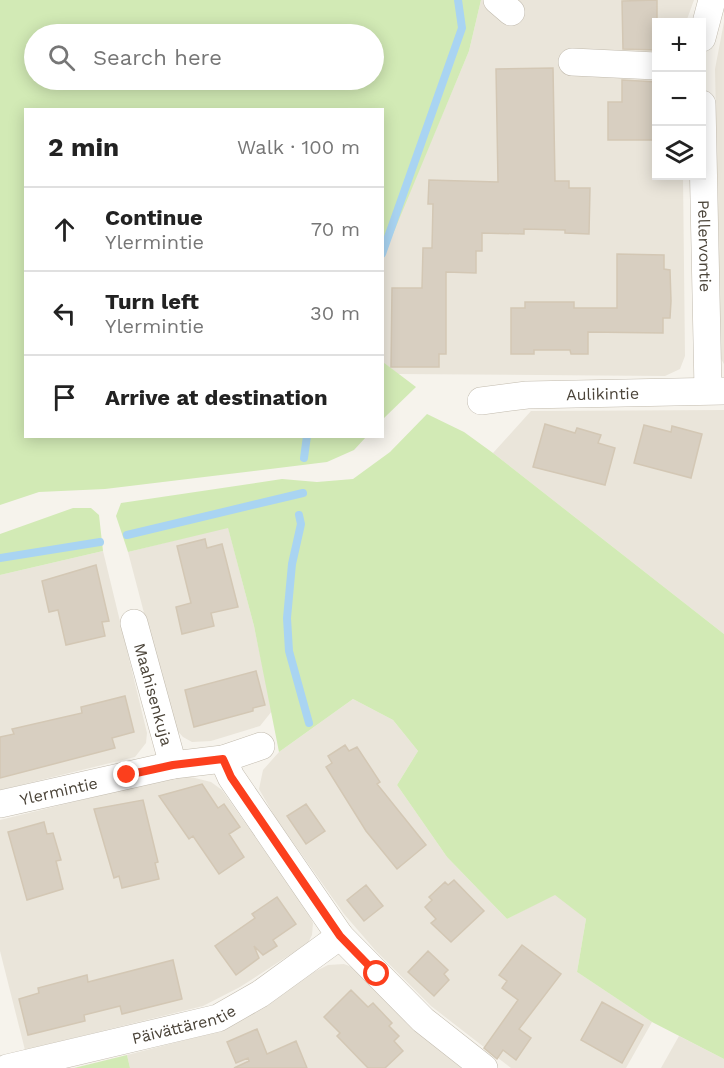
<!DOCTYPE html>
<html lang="en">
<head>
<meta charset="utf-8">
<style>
  body { margin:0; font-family:"Work Sans",sans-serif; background:#f6f6f6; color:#222 }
  .controls { position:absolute; right:18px; top:18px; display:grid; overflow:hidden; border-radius:0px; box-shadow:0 3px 15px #0003 }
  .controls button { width:54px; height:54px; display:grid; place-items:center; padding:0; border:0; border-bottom:2px solid #e0e0e0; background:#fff; color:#222; font:30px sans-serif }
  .stop { position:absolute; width:18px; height:18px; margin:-14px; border:4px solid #fc3f1d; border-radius:50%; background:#fff }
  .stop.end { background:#fc3f1d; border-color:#fff; box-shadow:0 2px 6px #0008 }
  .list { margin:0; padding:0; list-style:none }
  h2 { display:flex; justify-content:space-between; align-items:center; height:78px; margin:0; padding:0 24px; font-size:26px }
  h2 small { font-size:20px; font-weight:400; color:#767676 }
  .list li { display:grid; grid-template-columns:39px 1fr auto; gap:18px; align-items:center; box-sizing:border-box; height:84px; padding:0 24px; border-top:2px solid #e0e0e0 }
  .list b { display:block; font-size:22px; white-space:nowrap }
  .list p { margin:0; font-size:20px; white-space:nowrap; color:#767676 }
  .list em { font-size:20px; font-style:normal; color:#767676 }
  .icon { flex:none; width:33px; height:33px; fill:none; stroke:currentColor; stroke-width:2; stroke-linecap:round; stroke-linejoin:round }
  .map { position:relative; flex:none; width:724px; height:1068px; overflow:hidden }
  .search { position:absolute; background:#fff; box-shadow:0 3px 15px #0003; left:24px; top:24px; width:360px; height:66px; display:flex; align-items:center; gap:15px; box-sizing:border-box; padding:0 21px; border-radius:33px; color:#767676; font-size:22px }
  .panel { position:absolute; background:#fff; box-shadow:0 3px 15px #0003; left:24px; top:108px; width:360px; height:330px; border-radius:0px }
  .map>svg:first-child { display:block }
  .residential { fill:#eae5da }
  .green { fill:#d2eab5; fill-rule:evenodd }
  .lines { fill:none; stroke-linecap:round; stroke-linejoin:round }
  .stream { stroke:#a9d4f2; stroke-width:8 }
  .building { fill:#d8cfc1; stroke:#d3c7b4; stroke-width:1.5 }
  .minor-casing { stroke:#c2bbae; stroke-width:28 }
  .minor { stroke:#fff; stroke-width:27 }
  .route { stroke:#fc3f1d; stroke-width:8 }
  .labels { text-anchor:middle; stroke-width:5; stroke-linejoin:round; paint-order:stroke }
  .street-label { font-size:16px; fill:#4b4439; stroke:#fff }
</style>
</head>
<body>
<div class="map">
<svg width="724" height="1068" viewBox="0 0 724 1068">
  <rect width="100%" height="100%" fill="#f6f3ec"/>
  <path class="residential" d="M481 0H694L686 22H656V176H683L685 356 680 369 665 376 398 374 383 362 382 258 469 51Z
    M724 22V364L721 359 715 69Z
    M724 410V634L493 453 531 411Z
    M228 527 254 626 272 711 260 726 211 741 192 742 183 737 174 727 128 552Z
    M103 551 147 733 146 743 135 757 0 790V575Z
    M353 699 393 720 418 751 397 785 447 857 507 919 555 894 586 919 577 972 652 1022 626 1068H511L431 1006 376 951 344 914 275 817 259 789 263 770 279 752Z
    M183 775 211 782 222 790 306 909 313 923 312 935 308 943 240 987 203 1006 25 1050 0 951V820Z
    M344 964 352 967 465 1068H130L127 1055 213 1033 264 1008 314 972 328 965Z
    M679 1036 724 1059V1068H661Z"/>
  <path class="green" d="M0 0H481L469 51 383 258 382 110H26V436L366 437 354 450 327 462 105 489 39 492 0 505ZM374 34V80H34V34Z
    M383 362 416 387 383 419H382Z
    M427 414 464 432 493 453 724 634V1059L652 1022 577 972 586 919 555 895 507 919 447 857 397 785 418 751 393 720 353 699 279 752 254 626 228 528 128 552 116 516 121 503 282 479 317 482 353 479 390 452Z
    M73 508H91L99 515 103 551 0 575V534Z
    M127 1055 130 1068H74Z"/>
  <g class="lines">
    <path class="stream" d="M382 254 462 28 458 0
      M304 458 307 436
      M299 515 301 524 292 564 287 618 289 651 309 723
      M127 535 303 493
      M0 558 100 542"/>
  </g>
  <path class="building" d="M657 0V50L623 49 622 1Z
    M553 68 555 181H569V188H590L589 234 565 233V230L524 229V234L482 233V251H476V273L446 272V354H439V367H391L392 288H422L423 248H432L433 204H428L429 180 498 182 496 69Z
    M622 80 657 82 655 140H608V102H622Z
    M617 254 664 255V269L670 270 671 301 670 318H663V333L588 332V354H571L570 350H534V354H511V308H525V302H574V308H617Z
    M545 424 575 433 577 428 601 435 598 443 615 448 605 485 533 467Z
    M644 425 671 432 672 426 702 434 691 478 634 463Z
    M205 539 207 548 222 544 238 607 211 613 214 626 182 634 176 607 191 603 177 546Z
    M96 565 109 621 102 622 105 636 66 645 58 610 49 612 42 581Z
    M256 671 265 705 253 708V711L194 727 185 690Z
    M125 696 134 732 112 738 115 748 0 778V737L14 734 12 729 82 713 81 707Z
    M345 745 349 751 357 747 380 782 377 784 426 845 397 869 366 831 326 767 332 763 328 756Z
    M202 784 218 808 224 804 240 827 229 834 244 857 219 874 193 836 189 839 159 796Z
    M143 800 158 862 155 863 159 879 122 888 119 876 114 878 94 809Z
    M306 804 325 831 306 844 287 816Z
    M44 822 47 834 53 833 61 860 56 861 63 889 27 900 8 832Z
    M454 880 484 911 451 942 431 923 436 919 425 907 432 900 429 897 445 882 448 885Z
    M366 885 383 906 364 921 347 900Z
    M277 897 296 924 273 940 277 946 263 955 254 946 259 958 236 975 215 946 255 918 252 914Z
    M522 945 561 974 519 1029 531 1038 516 1060 503 1050 497 1059 484 1048 518 1000 502 988 507 981 499 975Z
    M428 951 448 970 444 974 449 980 434 996 408 972Z
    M173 960 182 999 122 1014 120 1006 84 1015 85 1021 28 1035 19 999 39 993 38 988 87 975 88 982Z
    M351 990 368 1007 373 1003 392 1023 389 1026 399 1036 394 1041 403 1051 385 1068H368L337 1036 340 1033 324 1017Z
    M602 1002 643 1025 622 1063 581 1040Z
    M257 1029 267 1054 296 1041 307 1068H234L249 1061 248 1058 236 1063 227 1042Z"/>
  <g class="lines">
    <g class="minor-casing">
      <g id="minor">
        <path d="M497 0 511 12"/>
        <path d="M702 38 712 0"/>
        <path d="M572 62 656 66"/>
        <path id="s1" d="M702 104 708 390"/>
        <path id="s2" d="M481 401 527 395 724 391"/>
        <path id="s3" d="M134 623 173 765"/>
        <path d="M223 759 231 777 340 936 423 1020 484 1068"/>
        <path id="s4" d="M0 804 173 765 223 759 261 746"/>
        <path id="s5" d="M7 1068 218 1018 260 994 340 936"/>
      </g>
    </g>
    <use href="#minor" class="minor"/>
  </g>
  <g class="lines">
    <path class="route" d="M127 775 173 765 223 759 231 777 340 936 377 974"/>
  </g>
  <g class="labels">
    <g class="street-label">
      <text dy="6" stroke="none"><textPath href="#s1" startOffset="142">Pellervontie</textPath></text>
      <text dy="6" stroke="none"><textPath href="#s2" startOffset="122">Aulikintie</textPath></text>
      <text dy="6" stroke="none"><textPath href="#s3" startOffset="74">Maahisenkuja</textPath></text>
      <text dy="6" stroke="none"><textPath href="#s4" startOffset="60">Ylermintie</textPath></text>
      <text dy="6" stroke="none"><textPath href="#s5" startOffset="182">Päivättärentie</textPath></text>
    </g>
  </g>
</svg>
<div class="controls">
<button>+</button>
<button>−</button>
<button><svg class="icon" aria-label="layers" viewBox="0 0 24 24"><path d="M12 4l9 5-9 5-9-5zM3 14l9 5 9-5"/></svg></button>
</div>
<div class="stop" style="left:377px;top:974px"></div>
<div class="stop end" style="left:127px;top:775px"></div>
<div class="search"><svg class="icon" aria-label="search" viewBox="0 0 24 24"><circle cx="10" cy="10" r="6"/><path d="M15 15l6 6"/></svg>Search here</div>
<section class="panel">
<h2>2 min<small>Walk · 100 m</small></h2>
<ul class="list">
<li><svg class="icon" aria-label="ahead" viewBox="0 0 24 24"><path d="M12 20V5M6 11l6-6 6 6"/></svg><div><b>Continue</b><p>Ylermintie</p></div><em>70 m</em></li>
<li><svg class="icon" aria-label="left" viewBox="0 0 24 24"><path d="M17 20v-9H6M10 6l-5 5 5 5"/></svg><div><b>Turn left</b><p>Ylermintie</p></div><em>30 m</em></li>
<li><svg class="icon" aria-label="arrive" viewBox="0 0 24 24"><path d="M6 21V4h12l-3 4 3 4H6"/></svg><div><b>Arrive at destination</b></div></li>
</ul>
</section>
</div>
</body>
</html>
